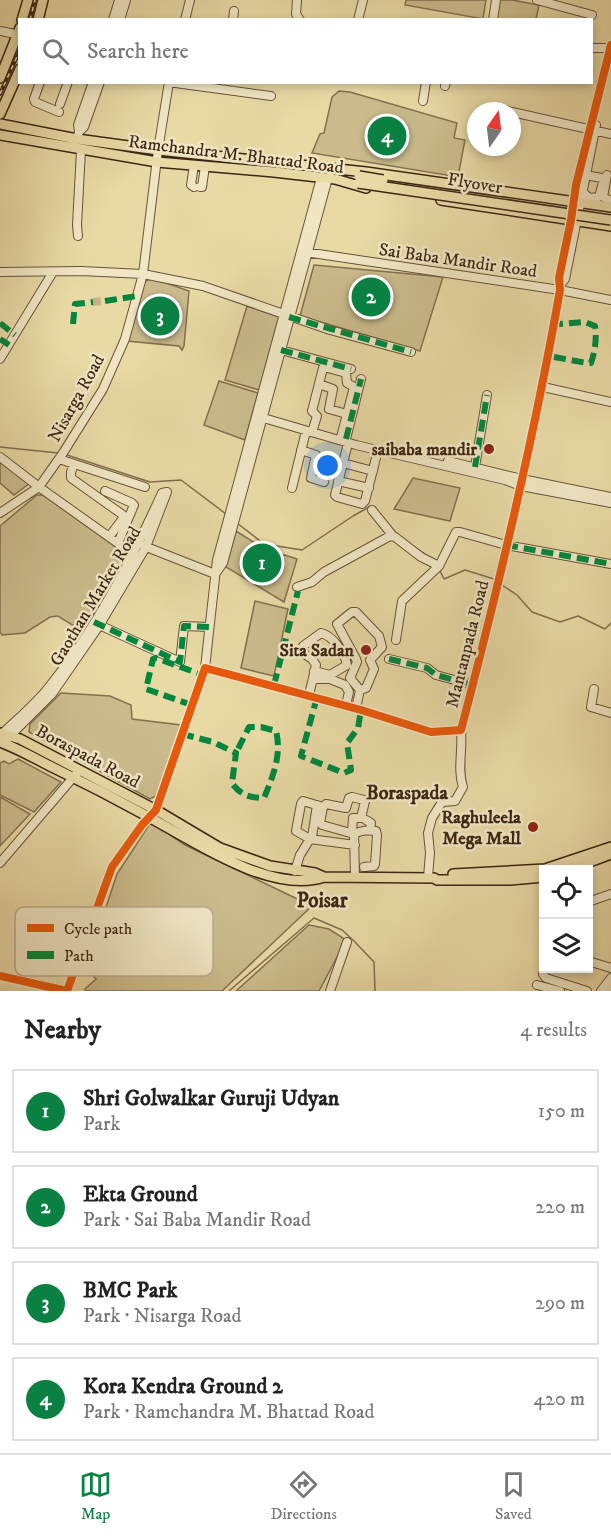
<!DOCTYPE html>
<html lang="en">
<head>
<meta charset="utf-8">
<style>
  body { margin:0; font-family:"IM FELL DW Pica",serif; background:#f2f2f2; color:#222 }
  .controls { position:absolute; right:18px; bottom:18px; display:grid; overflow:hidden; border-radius:0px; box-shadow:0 3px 9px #0003 }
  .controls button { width:54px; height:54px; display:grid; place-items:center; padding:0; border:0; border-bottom:2px solid #e0e0e0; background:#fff; color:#222; font:30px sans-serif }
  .compass { position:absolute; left:467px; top:102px; width:54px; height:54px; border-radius:50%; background:#fff; box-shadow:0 3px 9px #0003; rotate:14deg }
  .you { position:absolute; left:328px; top:466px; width:21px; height:21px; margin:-15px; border:4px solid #fff; border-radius:50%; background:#1a73e8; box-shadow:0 0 0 9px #1a73e833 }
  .badge { display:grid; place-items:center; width:39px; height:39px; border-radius:50%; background:#0b8043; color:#fff; font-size:20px; font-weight:700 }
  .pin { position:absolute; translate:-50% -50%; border:3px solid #fff; box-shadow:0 2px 6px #0006 }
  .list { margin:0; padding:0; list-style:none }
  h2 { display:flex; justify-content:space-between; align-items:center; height:78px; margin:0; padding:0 24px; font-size:26px }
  h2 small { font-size:20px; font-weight:400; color:#767676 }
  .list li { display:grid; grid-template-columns:39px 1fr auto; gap:18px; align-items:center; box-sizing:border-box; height:84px; margin:0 12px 12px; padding:0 12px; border:2px solid #e0e0e0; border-radius:0px }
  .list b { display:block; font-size:22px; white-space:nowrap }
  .list p { margin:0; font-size:20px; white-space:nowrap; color:#767676 }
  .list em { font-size:20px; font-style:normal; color:#767676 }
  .icon { flex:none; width:33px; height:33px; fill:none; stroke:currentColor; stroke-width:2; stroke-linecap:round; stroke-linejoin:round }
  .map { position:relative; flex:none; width:611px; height:991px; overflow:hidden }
  .search { position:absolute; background:#fff; box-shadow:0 3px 9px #0003; left:18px; right:18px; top:18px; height:66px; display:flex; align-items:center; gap:15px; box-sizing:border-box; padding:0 21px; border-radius:0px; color:#767676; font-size:22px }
  .sheet { height:462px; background:#fff }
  nav { display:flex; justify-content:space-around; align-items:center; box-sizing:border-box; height:84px; border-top:2px solid #e0e0e0; background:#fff; font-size:16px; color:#767676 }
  nav a { display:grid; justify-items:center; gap:3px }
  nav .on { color:#0b8043 }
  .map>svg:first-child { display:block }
  .green { fill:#cbbb8c; stroke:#857050; stroke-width:1.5 }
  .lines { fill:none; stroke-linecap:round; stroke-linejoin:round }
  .stream { stroke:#826d4e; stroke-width:1.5 }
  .minor-tunnel { stroke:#c6b588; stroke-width:8; stroke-dasharray:8 4; stroke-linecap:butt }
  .minor-casing { stroke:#695338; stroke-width:10 }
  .major-casing { stroke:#3f2614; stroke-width:12 }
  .minor { stroke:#f0e6c4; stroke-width:8 }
  .major { stroke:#e8d9a5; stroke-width:9 }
  .rail-casing { stroke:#3f2614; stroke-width:4 }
  .rail { stroke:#f0e6c4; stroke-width:1.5; stroke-dasharray:4.5; stroke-linecap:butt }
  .major-bridge-casing { stroke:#3f2614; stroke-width:12; stroke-linecap:butt }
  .major-bridge { stroke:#e8d9a5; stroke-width:9 }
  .quiet { stroke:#00873e; stroke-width:6; stroke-dasharray:12 6; stroke-linecap:butt }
  .cycleway-casing { stroke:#f0e6c4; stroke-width:11 }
  .cycleway { stroke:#e8590c; stroke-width:8 }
  .poi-dot { fill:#8f2418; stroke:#f0e6c4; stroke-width:2 }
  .labels { text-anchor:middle; stroke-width:5; stroke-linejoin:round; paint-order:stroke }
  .street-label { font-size:18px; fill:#3f2614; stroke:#f0e6c4 }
  .poi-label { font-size:18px; font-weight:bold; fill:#3f2614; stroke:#f0e6c4; text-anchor:end }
  .neighbourhood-label { font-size:20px; font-weight:bold; fill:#3f2614; stroke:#f0e6c4 }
  .quarter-label { font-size:21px; font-weight:bold; fill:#3f2614; stroke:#f0e6c4 }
  .key { fill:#f0e6c4; stroke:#bbac8f; stroke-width:1.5 }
  .key-label { font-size:16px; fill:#3f2614 }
</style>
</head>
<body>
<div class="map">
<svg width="611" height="991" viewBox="0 0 611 991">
  <rect width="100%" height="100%" fill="#e8d9a5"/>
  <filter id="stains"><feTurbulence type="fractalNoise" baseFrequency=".00333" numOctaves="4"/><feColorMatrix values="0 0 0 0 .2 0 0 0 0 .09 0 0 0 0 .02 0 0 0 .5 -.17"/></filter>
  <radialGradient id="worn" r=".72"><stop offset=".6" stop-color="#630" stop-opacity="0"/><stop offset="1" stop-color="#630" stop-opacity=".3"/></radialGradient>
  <path class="green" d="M406 0H486L483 19 405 5Z
    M498 0H512L539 5 536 19 494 20Z
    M339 91 350 92 457 123 454 138 465 140 458 177 312 153 320 134 324 133 332 97Z
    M314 265 443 277 420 351 300 316Z
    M152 278 189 291 184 346 182 350 179 346 127 341 142 283Z
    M247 306 279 317 259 390 225 380Z
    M219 381 258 393 245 440 204 425Z
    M0 462 30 483 14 495 0 483Z
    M413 478 460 488 450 521 394 509Z
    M37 495H43L127 555 128 561 82 631 58 616 50 617 25 633 2 635 0 632V526Z
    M236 531 263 548 297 559 284 602 226 567Z
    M255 601 288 609 274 676 241 668Z
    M61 693 110 696 131 705 132 719 181 725 156 796 150 799 29 732 30 724Z
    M18 759 61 782 34 812 0 795V763L4 761 9 764Z
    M0 797 30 814 0 846Z
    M151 822 185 845 312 906 222 991H85V989L96 979 86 968 117 874Z
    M309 925 329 929 346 940 319 991H236Z"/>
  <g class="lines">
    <path class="stream" d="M0 447 58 453
      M67 455 150 482 181 480 226 514
      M237 523 264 544 302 550 353 516 371 506 373 507
      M388 524 397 534
      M410 544 431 558
      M440 571 444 579 465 570 494 579
      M502 585 517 595 532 612 560 622 578 616 605 629 611 623
      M229 991 314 918 342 930 354 941 374 962 375 991"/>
    <path class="minor-tunnel" d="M93 302 105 301"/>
    <g class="minor-casing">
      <path id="minor" d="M297 0 296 14 300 20
        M537 0 592 15
        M113 20 119 0
        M120 20 126 0
        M185 20 190 0
        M233 20 234 11
        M358 20 363 0
        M493 20 496 0
        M0 31 20 35
        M592 48H611
        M40 82 34 99 35 102 59 112
        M168 82 271 96
        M445 86 446 82
        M423 101 426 82
        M60 104 68 82
        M492 107 509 111
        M512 112 611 134
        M79 132 84 127 100 82
        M77 139 79 132 78 125 93 82
        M607 175 603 197 611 201
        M194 187 191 185 194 165
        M200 187H202L205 166
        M584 193 589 198 599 197 603 182 602 178 585 175
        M78 236 77 225 81 150
        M305 252 560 290 611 300
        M0 272 81 271 143 274 203 286 330 330 411 352
        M561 284 565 279 596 125
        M281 350 351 369
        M0 359 53 272
        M319 384 333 389 329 409 347 414
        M543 387 611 402
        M260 417 356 445 505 480 521 486 611 503
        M313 429 317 416 312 411 323 368 324 367 346 373 347 383 354 387 341 437
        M346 439 361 379
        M348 443 335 495 337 497 362 504 365 501 378 450
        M301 450 316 455 311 478 324 482
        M0 457 39 487 136 556
        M59 459 145 487
        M448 461 522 479 611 497
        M343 463 373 471
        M74 464 71 472V478L123 515 124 517 109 537
        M475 467 487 395
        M338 481 369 488
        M292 488 306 431
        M105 491 132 503 134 505 118 543
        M372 510 393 536
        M0 513 39 487 63 453 103 389 125 339 143 274 158 150 169 82
        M144 546 215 574
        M216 573 223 563 328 178
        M297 587 312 582 324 572 390 536 395 537 421 557 439 566 456 532H460L506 545 611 564
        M95 623 180 662 184 626 209 627
        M396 640 402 601 439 566
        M389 659 427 668 436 675 473 685
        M205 668 217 560 321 178
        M314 679H330L345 685 349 692 346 705
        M594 689 591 707 611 713
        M309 695 316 665 312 659 303 653V646L321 633C333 636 345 653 347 665L330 675 314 671
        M356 708 360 690 366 688 374 669 370 660 382 647 379 636 356 612H352L337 624 356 659 357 662 350 678 360 690
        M0 736C16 720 35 705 49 687 96 629 131 561 162 493L167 492 146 547 99 626 52 694 7 739
        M317 805 312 837 310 839 296 831 301 804 303 801 323 807
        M366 820 371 823 370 830
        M352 832 353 818H361L365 801 364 800 352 797 349 798 346 808 326 804 323 807 320 823 322 825 354 834 355 877
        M354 834C362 830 367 830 376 831L377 835 375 864 374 866 364 867
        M0 863 77 773
        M295 871 300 855 310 839 355 845
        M428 877 430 853 428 833 432 818 442 802 455 801 463 787C457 769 463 750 461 730
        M588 902 611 894
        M588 961 611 968
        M545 969 543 974 546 978 587 991
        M0 976 67 991 112 867 142 825 156 810 205 668 361 710 431 732 461 730C499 585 534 438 560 290L559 278 571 220 576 185 611 45
        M537 985 560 991
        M330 991 347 942
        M601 991 611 978
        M608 991 611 988"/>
    </g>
    <g class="major-casing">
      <path id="major" d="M22 20 28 0
        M38 20 43 0
        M0 78 20 28
        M0 114 20 69
        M0 124 77 139 158 150 366 172 611 207
        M0 135 157 162 274 172 335 179 366 188
        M441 200 611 226
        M0 733 20 739 156 810 220 848 270 866 315 873 324 877
        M0 742C19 749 36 759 54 768 85 783 116 799 147 816 192 840 271 895 324 877L434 878 437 880H510L544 877
        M568 870 611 854
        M453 874 545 869 611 847"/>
    </g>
    <use href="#minor" class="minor"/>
    <use href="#major" class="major"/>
    <g class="rail-casing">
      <path id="rail" d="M30 20 35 0
        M0 94 20 50"/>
    </g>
    <use href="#rail" class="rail"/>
    <g class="major-bridge-casing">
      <path id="major-bridge" d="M359 176 383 180
        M358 183 611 220"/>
    </g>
    <use href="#major-bridge" class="major-bridge"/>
    <path class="quiet" d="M105 301 137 296
      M289 317 411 352
      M0 323 15 335
      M73 324 75 304 93 302
      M0 339 9 345
      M281 350 351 369
      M554 357 587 363H591C595 352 597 337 595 326L585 322 559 324
      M346 439 361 379
      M475 467 487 395
      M506 545 611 564
      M94 622 180 662 184 626 209 627
      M389 659 427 668 436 675 473 685
      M274 685 298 591
      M317 697 301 756 344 773 351 770 347 743 358 728 361 710
      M192 705 146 689 153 659 156 658 203 675
      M182 734 213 742 236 753 232 783C240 795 250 798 264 798 273 776 282 755 276 731L261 727H249L236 753"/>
    <g class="cycleway-casing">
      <path id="cycleway" d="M0 976 67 991 112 867 142 825 156 810 205 668 361 710 431 732 461 730C499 585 534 438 560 290L559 278 571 220 576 185 611 45"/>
    </g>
    <use href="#cycleway" class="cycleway"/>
  </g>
  <g class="poi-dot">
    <circle cx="489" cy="449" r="6"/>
    <circle cx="366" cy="650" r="6"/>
    <circle cx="533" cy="827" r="6"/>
  </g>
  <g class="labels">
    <g class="street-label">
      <text transform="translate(236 154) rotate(7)" y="6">Ramchandra M. Bhattad Road</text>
      <text transform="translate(475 183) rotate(9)" y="6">Flyover</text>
      <text transform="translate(458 260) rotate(8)" y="6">Sai Baba Mandir Road</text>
      <text transform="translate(76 398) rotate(-61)" y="6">Nisarga Road</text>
      <text transform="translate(95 596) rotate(-59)" y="6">Gaothan Market Road</text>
      <text transform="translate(467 644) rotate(-76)" y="6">Mantanpada Road</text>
      <text transform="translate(88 756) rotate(28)" y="6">Boraspada Road</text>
    </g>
    <g class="poi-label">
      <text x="477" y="455">saibaba mandir</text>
      <text x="354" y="656">Sita Sadan</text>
      <text x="521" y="823">Raghuleela<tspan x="521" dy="21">Mega Mall</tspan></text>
    </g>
    <g class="neighbourhood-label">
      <text x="407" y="799">Boraspada</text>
    </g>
    <g class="quarter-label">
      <text x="322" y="907">Poisar</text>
    </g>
  </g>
  <rect x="15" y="907" width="198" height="69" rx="9" class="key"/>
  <rect x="27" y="924" width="27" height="8" fill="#e8590c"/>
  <rect x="27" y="951" width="27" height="8" fill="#00873e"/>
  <g class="key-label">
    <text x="64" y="934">Cycle path</text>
    <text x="64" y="961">Path</text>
  </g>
  <rect width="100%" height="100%" filter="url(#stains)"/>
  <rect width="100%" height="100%" fill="url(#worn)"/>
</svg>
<div class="controls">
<button><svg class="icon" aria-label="locate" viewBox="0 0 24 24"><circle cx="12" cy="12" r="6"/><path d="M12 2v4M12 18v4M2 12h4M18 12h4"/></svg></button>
<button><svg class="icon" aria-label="layers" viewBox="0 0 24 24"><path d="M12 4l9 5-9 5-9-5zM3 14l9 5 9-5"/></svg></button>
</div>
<svg class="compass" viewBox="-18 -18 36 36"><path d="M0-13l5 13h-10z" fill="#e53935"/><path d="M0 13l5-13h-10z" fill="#767676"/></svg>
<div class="you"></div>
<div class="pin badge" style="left:262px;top:563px">1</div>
<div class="pin badge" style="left:371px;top:297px">2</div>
<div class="pin badge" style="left:160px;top:316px">3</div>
<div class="pin badge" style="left:387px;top:136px">4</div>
<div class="search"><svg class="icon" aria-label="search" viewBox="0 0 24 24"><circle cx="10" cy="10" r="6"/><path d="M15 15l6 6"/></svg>Search here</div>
</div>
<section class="sheet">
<h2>Nearby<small>4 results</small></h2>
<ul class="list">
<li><span class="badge">1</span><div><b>Shri Golwalkar Guruji Udyan</b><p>Park</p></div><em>150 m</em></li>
<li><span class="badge">2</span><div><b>Ekta Ground</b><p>Park · Sai Baba Mandir Road</p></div><em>220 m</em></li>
<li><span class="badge">3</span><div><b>BMC Park</b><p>Park · Nisarga Road</p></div><em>290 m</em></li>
<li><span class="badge">4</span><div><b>Kora Kendra Ground 2</b><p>Park · Ramchandra M. Bhattad Road</p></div><em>420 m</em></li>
</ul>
</section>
<nav>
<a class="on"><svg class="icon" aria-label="map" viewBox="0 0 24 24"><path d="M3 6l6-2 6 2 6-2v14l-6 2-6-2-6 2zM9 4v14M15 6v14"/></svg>Map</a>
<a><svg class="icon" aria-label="directions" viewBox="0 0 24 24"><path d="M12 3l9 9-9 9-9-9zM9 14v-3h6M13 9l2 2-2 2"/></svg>Directions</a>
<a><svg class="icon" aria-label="saved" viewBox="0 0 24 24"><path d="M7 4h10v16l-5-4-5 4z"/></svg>Saved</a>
</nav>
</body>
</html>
